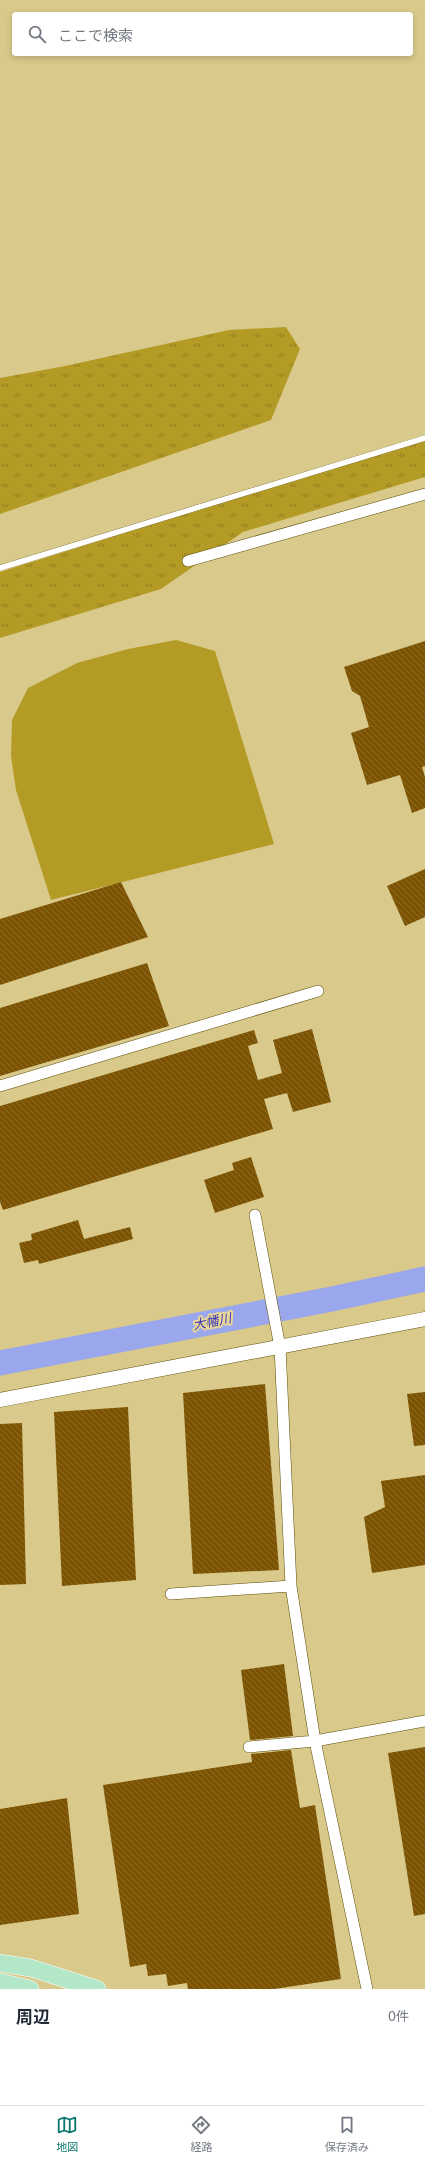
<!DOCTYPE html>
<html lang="ja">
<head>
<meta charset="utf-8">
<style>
  body { margin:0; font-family:"Public Sans","Noto Sans JP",sans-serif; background:#f6f6f7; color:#1f2937 }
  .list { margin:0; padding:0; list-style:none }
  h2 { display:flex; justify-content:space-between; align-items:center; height:52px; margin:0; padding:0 16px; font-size:17px }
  h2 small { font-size:13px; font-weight:400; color:#747a83 }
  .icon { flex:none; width:22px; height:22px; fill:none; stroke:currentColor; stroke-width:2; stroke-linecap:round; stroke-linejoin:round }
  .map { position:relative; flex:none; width:425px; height:1989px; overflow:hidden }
  .search { position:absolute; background:#fff; box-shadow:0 2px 6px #0003; left:12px; right:12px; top:12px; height:44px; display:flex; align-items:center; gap:10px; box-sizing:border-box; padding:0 14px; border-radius:4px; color:#747a83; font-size:15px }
  .sheet { height:116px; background:#fff }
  nav { display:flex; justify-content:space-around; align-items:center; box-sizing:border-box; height:56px; border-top:1px solid #e0e1e3; background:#fff; font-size:11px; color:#747a83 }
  nav a { display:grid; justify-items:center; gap:2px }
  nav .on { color:#0f766e }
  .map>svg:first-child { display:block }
  .grass { fill:url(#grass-tufts) }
  .pitch { fill:#b49b25 }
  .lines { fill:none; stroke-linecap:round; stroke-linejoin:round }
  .river { stroke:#9ba7ec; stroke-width:25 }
  .building { fill:url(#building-back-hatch) }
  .service-casing { stroke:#5c4d09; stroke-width:6 }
  .minor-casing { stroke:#5c4d09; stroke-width:12 }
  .tertiary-casing { stroke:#5c4d09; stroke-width:15 }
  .primary-casing { stroke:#fff; stroke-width:18 }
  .service { stroke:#fff; stroke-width:5.5 }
  .minor { stroke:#fff; stroke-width:11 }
  .tertiary { stroke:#fff; stroke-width:14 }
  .primary { stroke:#b2e7c7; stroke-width:17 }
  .labels { text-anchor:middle; stroke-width:4; stroke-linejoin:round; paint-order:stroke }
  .water-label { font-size:13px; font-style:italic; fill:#3b35b7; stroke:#e6d798 }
</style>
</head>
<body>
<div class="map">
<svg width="425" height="1989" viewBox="0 0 425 1989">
  <defs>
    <pattern id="grass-tufts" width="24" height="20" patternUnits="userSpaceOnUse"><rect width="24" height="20" fill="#b49b25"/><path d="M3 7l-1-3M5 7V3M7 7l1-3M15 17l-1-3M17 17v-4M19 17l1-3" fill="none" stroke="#937e1e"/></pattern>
    <pattern id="building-back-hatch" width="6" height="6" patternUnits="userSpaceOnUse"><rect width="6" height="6" fill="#7c5300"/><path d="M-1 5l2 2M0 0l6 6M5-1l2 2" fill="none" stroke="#8d6e2e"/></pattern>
  </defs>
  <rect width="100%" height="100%" fill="#d9ca8b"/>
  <path class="grass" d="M286 327 300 349 271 420 0 514V378L65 366 229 330Z
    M425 438V477L243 532 161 589 0 638V572Z"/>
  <path class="pitch" d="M176 640 215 651 274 844 51 900 16 790 11 756 12 720 28 688 77 663 128 649Z"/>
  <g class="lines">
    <path class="river" d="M0 1363 332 1299 425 1279"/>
  </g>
  <path class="building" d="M425 641V766L422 767 425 777V808L412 813 400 775 367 785 351 733 369 727 360 696 352 691 344 667Z
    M425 869V917L405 926 387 886Z
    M121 882 148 937 0 985V919Z
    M147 963 169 1026 0 1076V1008Z
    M312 1029 331 1102 293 1112 287 1093 264 1099 273 1129 3 1210 0 1202V1106L254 1030 258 1043 248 1046 258 1080 282 1073 273 1040Z
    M251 1157 264 1197 215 1213 204 1180 234 1170 232 1163Z
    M78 1220 84 1239 130 1227 133 1239 39 1264 38 1260 24 1263 19 1243 32 1240 31 1234Z
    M265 1384 279 1570 193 1574 183 1393Z
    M425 1392V1445L414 1446 407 1394Z
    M128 1407 136 1580 62 1586 54 1412Z
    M22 1423 26 1584 0 1585V1424Z
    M425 1475V1565L372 1573 364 1517 385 1507 381 1481Z
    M284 1664 293 1736 250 1740 241 1670Z
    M425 1747V1914L414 1916 388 1753Z
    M291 1750 300 1808 315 1805 341 1979 274 1989H188L187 1983 168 1986 166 1974 148 1976 146 1964 130 1967 103 1785 252 1762 251 1754Z
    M67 1798 79 1914 0 1925V1809Z"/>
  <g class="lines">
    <g class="service-casing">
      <path id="service" d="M0 568 425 438"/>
    </g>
    <g class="minor-casing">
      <path id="minor" d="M188 561 425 494
        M0 1086 318 991
        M255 1215 280 1347 291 1586 315 1741 367 1989
        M171 1594 291 1586
        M249 1747 315 1741 425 1721"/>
    </g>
    <g class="tertiary-casing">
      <path id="tertiary" d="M0 1400 425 1319"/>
    </g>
    <g class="primary-casing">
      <path id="primary" d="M0 1963 31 1968 97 1989
        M0 1982 30 1989"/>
    </g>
    <use href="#service" class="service"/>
    <use href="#minor" class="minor"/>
    <use href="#tertiary" class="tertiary"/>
    <use href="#primary" class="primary"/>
  </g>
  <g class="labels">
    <g class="water-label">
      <text transform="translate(212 1321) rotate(-11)" y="5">大幡川</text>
    </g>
  </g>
</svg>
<div class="search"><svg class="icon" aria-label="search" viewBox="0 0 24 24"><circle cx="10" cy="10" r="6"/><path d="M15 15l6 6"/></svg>ここで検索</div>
</div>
<section class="sheet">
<h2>周辺<small>0件</small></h2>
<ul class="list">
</ul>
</section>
<nav>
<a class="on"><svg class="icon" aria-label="map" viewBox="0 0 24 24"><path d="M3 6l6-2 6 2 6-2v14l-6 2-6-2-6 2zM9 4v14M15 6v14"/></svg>地図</a>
<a><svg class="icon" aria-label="directions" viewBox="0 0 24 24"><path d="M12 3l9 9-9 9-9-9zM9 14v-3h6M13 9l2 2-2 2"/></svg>経路</a>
<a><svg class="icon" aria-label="saved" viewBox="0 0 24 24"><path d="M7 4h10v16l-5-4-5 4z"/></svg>保存済み</a>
</nav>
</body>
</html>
